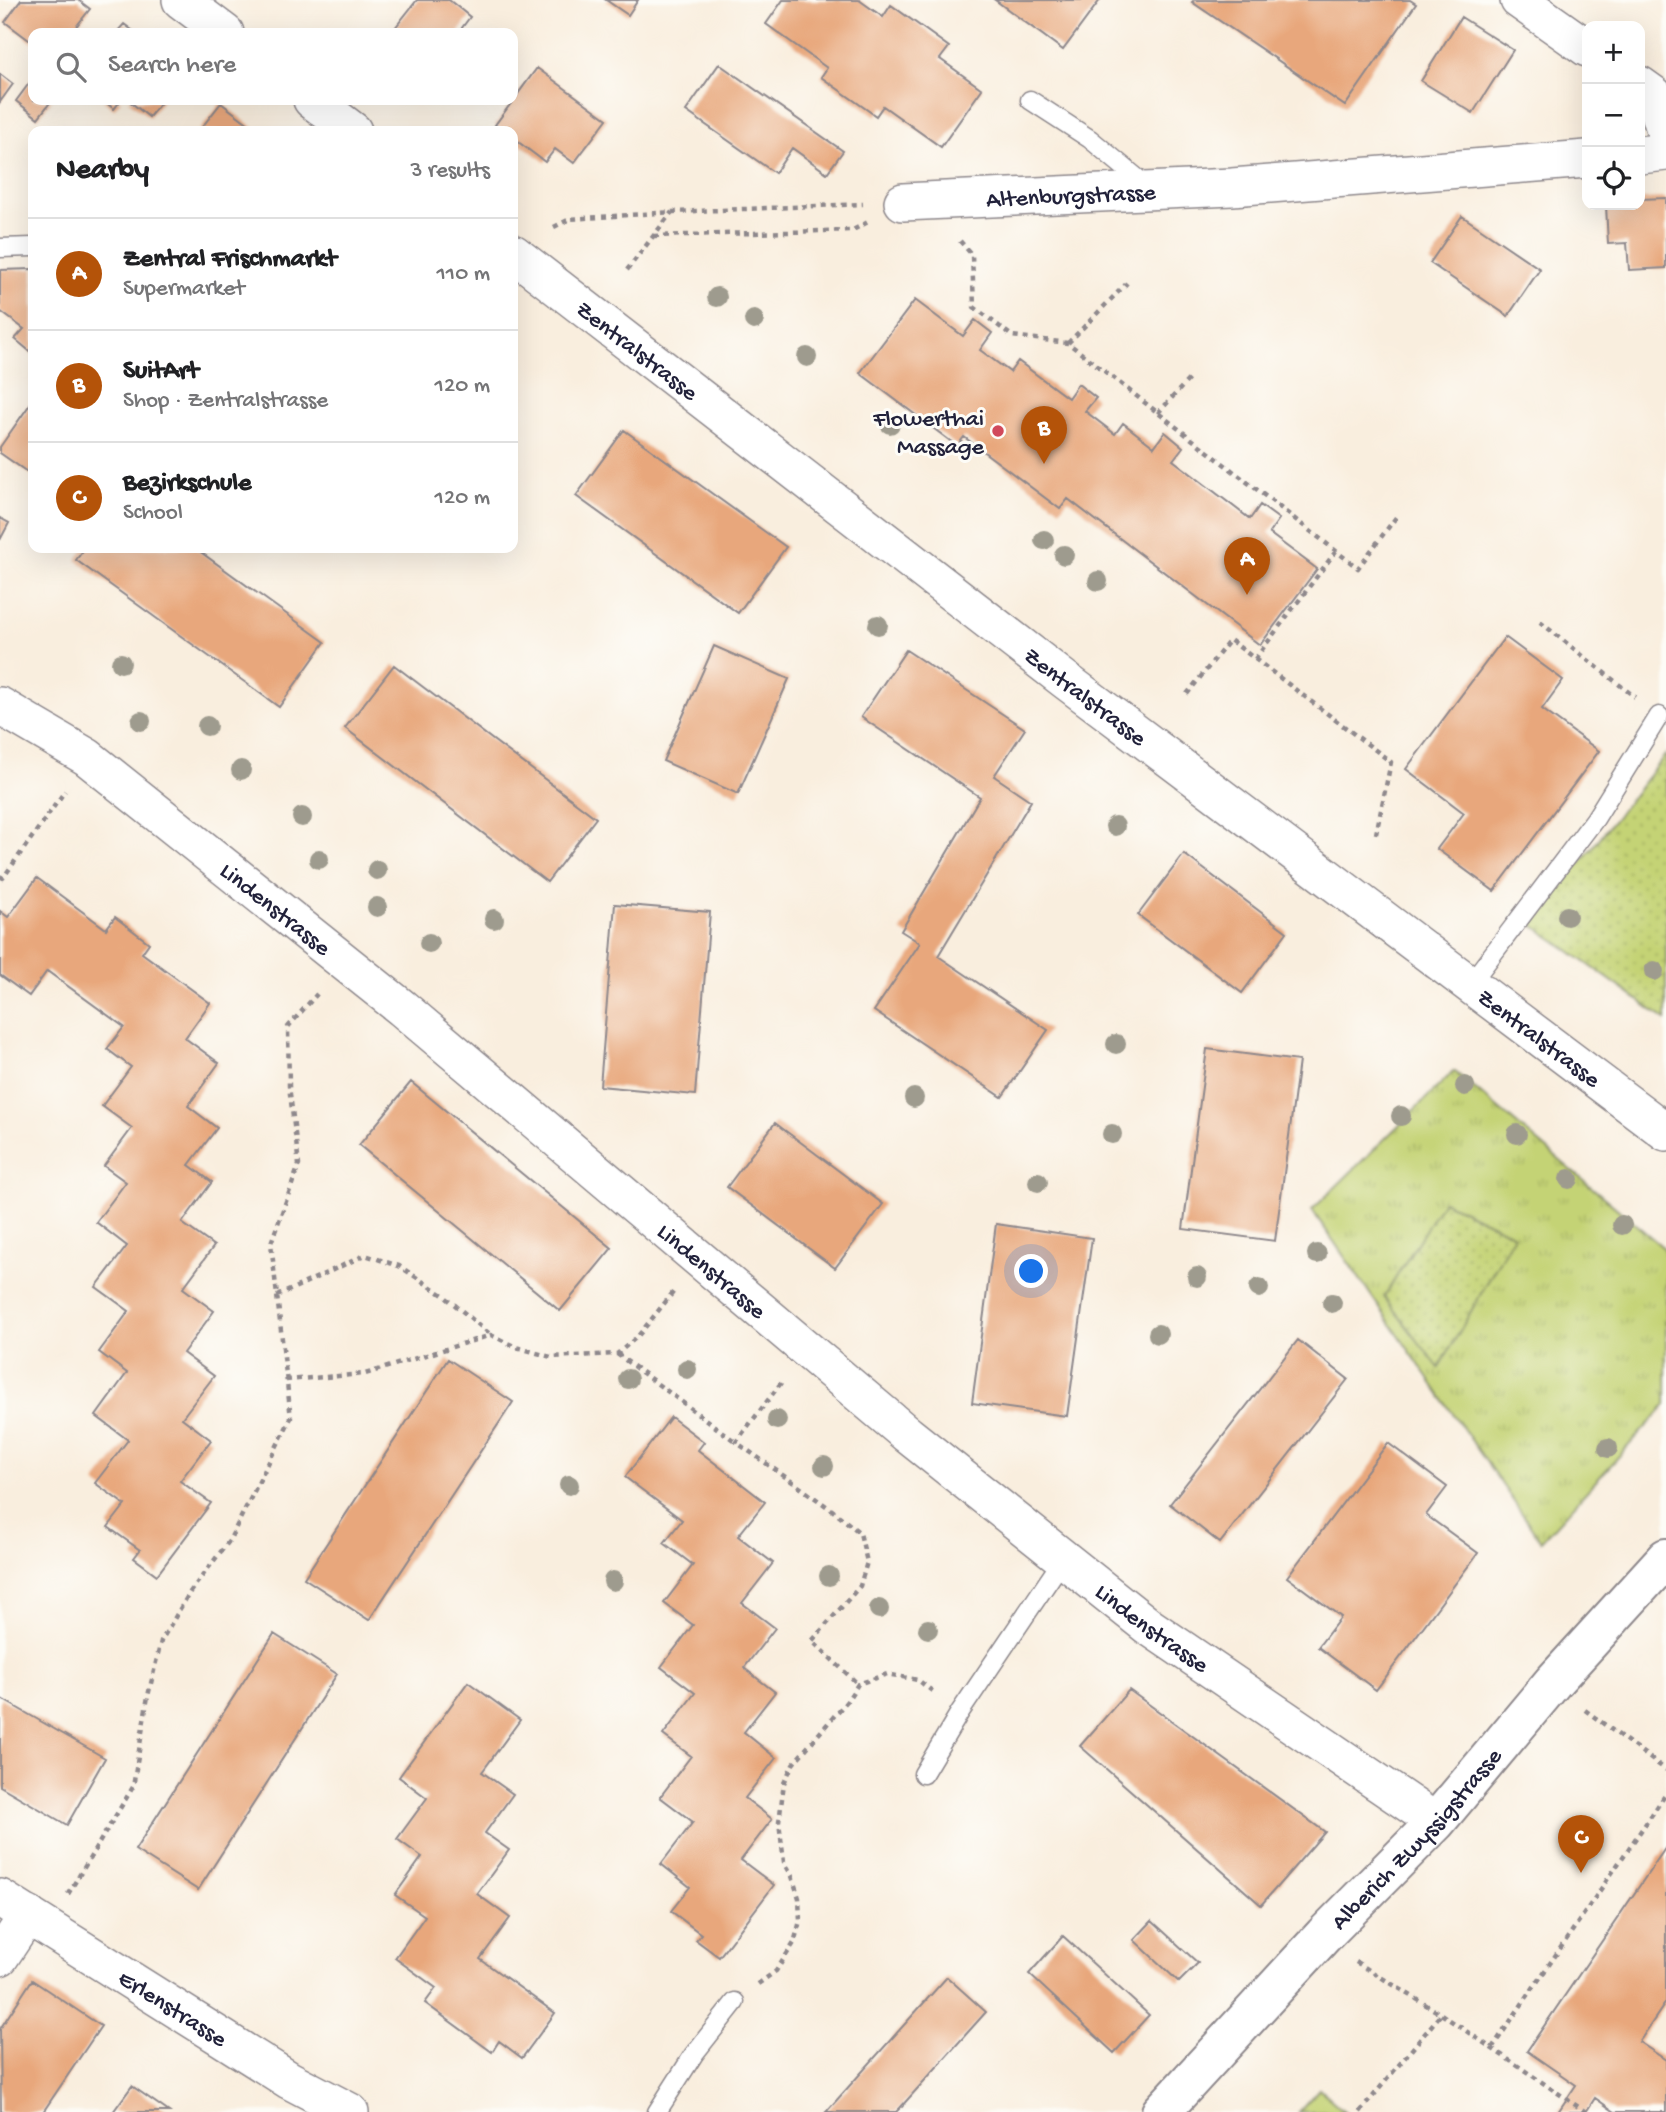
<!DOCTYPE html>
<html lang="en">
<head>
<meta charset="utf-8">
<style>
  body { margin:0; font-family:"Gochi Hand",sans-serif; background:#f2f2f2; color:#202124 }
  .controls { position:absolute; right:21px; top:21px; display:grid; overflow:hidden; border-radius:14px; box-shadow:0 7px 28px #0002 }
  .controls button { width:63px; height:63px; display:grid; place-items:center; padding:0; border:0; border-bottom:2px solid #e0e0e0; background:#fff; color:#202124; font:35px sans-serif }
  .you { position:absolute; left:1032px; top:1272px; width:24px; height:24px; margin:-18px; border:5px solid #fff; border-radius:50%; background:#1a73e8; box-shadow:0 0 0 10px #1a73e833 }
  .badge { display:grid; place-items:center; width:46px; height:46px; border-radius:50%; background:#b45309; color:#fff; font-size:23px; font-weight:700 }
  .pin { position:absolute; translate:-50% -58px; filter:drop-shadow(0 2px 4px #0008) }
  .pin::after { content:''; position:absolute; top:37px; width:24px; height:21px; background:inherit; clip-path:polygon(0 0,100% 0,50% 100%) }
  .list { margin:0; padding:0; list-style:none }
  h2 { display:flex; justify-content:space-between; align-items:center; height:91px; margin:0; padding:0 28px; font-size:30px }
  h2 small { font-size:23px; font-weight:400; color:#757577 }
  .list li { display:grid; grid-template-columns:46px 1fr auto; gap:21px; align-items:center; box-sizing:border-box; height:112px; padding:0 28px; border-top:2px solid #e0e0e0 }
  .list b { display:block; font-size:26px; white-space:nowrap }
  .list p { margin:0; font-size:23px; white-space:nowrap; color:#757577 }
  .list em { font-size:23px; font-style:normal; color:#757577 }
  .icon { flex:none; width:38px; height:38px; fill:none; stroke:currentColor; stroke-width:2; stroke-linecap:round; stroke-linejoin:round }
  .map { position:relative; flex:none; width:1666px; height:2112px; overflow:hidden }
  .search { position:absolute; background:#fff; box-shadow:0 7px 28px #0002; left:28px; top:28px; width:490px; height:77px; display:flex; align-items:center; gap:18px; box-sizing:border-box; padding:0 24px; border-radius:14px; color:#757577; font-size:26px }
  .panel { position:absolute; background:#fff; box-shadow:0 7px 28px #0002; left:28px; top:126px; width:490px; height:427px; border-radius:14px }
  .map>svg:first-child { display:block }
  .grass { fill:url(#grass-tufts); stroke:#737a58; stroke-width:2 }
  .park { fill:url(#park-dots); stroke:#737a58; stroke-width:2 }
  .pitch { fill:#c4d375; stroke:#737a58; stroke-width:2 }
  .building { fill:#e8a77c }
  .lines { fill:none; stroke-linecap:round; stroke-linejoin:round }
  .lane-casing { stroke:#8e888c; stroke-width:21 }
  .street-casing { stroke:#8e888c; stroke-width:40 }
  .secondary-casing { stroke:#8e888c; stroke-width:42 }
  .path { stroke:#8e888c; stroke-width:4.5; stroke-dasharray:5 5; stroke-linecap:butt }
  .lane { stroke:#fff; stroke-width:18 }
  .street { stroke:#fff; stroke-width:37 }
  .secondary { stroke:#fff; stroke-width:38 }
  .tree { fill:#9e9b8e }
  .poi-dot { fill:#d1495b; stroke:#fdfcf7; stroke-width:2.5 }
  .labels { text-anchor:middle; stroke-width:6; stroke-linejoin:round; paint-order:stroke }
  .street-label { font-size:24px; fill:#22223b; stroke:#fdfcf7 }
  .poi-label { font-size:24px; fill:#22223b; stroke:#fdfcf7; text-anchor:end }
</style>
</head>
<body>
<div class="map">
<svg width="1666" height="2112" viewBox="0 0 1666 2112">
  <defs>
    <pattern id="grass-tufts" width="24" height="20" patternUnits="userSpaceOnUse" patternTransform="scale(1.75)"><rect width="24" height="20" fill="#c4d375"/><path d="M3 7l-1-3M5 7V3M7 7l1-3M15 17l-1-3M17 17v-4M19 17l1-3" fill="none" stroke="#a8b566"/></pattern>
    <pattern id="park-dots" width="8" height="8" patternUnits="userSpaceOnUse" patternTransform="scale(1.75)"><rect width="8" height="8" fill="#c4d375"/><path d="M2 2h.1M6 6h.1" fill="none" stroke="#a8b566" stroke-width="1.8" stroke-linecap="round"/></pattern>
  </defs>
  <rect width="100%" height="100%" fill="#fdfcf7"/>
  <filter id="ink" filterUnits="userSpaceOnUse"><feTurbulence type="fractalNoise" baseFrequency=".0143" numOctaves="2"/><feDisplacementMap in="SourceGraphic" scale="14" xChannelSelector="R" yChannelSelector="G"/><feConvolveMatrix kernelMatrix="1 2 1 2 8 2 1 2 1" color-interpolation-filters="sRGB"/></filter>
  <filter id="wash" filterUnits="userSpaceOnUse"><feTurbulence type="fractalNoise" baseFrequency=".00686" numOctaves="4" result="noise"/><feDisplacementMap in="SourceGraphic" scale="28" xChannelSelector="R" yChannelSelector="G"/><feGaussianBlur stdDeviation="1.57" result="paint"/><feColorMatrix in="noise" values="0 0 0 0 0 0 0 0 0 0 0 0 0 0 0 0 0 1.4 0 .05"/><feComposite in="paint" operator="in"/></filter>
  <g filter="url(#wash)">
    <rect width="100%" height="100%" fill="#f9eede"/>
    <path class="grass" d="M1454 1071 1666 1250V1405L1541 1541 1312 1210Z"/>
    <path class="park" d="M1666 754V1020L1532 924Z
      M1443 1201 1514 1235 1439 1368 1384 1297Z"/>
    <path class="pitch" d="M1319 2089 1345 2112H1298Z"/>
    <g id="blocks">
      <path class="building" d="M21 0H78L90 9 71 33H33V43L5 22Z
        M417 0H449L470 17 458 33H391Z
        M606 0H638L628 15Z
        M783 0H859L883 17 891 5 949 47 940 59 982 89 941 147 883 106 876 116 821 77 827 68 766 24Z
        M995 0H1100L1063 50Z
        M1194 0H1410L1416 4 1345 106 1192 2Z
        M1461 17 1513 50 1473 113 1421 81Z
        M124 24 136 33H116Z
        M719 64 843 151 827 173 792 148 775 173 686 111Z
        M537 68 607 119 574 163 555 149 545 162 513 138V131H504L495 125Z
        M0 74 13 84 0 102Z
        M33 78V100H52L38 118 16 101Z
        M103 100H121L114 109Z
        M128 100H163L149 117Z
        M221 103 258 131H199Z
        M1666 198V268L1629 270 1627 243 1608 244 1606 205H1640V199Z
        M1462 216 1540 269 1508 316 1430 263Z
        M33 269V354L15 339 24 329 0 311V270Z
        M915 300 963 336 975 320 992 333 980 350 1010 372 1018 361 1068 398 1078 384 1096 398 1085 411 1115 434 1123 423 1154 447 1165 432 1183 447 1173 460 1250 519 1260 505 1279 519 1269 533 1317 569 1260 645 1068 499 1060 509 964 437 957 446 860 373Z
        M33 400V476L0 453V447Z
        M624 430 786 547 738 613 576 496Z
        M0 518 9 523 0 540Z
        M85 548H195L325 642 279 707 76 560Z
        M1505 637 1563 680 1542 709 1599 751 1494 891 1437 849 1464 813 1406 769Z
        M714 646 789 679 738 794 663 761Z
        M906 650 1025 729 994 776 1031 801 938 956 1048 1030 1002 1097 874 1011 920 943 901 931 980 797 861 717Z
        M394 665 596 818 547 882 345 728Z
        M1184 854 1287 932 1242 993 1138 915Z
        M37 878 106 929 115 917 149 943 142 953 210 1003 185 1038 219 1063 188 1106 217 1128 189 1165 212 1182 182 1223 214 1246 183 1288 214 1311 183 1353 214 1376 182 1418 211 1440 180 1481 211 1503 157 1575 134 1558 140 1550 108 1527 125 1505 95 1483 128 1440 96 1416 127 1373 99 1352 129 1311 96 1287 127 1246 96 1222 126 1182 104 1166 132 1128 102 1106 131 1067 107 1049 124 1027 47 971 29 996 0 975V911L8 917Z
        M615 904 710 912 695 1095 600 1086Z
        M1207 1049 1299 1061 1275 1241 1183 1229Z
        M411 1082 612 1248 560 1311 359 1145Z
        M775 1123 883 1204 835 1268 727 1187Z
        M996 1224 1092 1238 1067 1416 972 1403Z
        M1298 1340 1348 1379 1220 1543 1170 1504Z
        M448 1359 513 1402 369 1620 304 1578Z
        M671 1417 704 1442 698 1450 765 1502 738 1536 773 1563 742 1603 775 1628 744 1668 775 1692 744 1732 776 1758 745 1798 772 1819 741 1860 774 1885 719 1957 696 1940 701 1934 671 1911 690 1887 661 1864 693 1822 660 1797 691 1756 663 1735 695 1693 661 1667 693 1625 664 1603 693 1565 664 1543 682 1520 625 1477Z
        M1388 1443 1447 1487 1426 1515 1478 1553 1376 1690 1318 1647 1341 1617 1287 1577Z
        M274 1634 337 1674 198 1890 135 1850Z
        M468 1682 520 1720 482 1772 513 1794 485 1833 509 1850 477 1894 510 1918 480 1959 555 2013 522 2058 499 2041 492 2052 425 2003 436 1988 395 1958 425 1916 395 1895 422 1857 397 1839 427 1798 399 1777Z
        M1129 1690 1325 1832 1261 1905 1080 1746Z
        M0 1698 105 1758 67 1825 0 1786Z
        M1666 1847V2002L1639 2042 1666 2060V2112H1615L1595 2098 1586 2112H1558L1576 2085 1527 2051Z
        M1152 1921 1198 1963 1179 1982 1134 1940Z
        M1063 1936 1149 2015 1114 2053 1029 1974Z
        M947 1977 986 2012 900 2108 896 2112H826Z
        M32 1980 101 2026 43 2112H1L0 2029Z
        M132 2086 169 2112H113Z"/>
    </g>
  </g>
  <g filter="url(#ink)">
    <use href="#blocks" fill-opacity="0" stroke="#8e888c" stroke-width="2"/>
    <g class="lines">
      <g class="lane-casing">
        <path id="lane" d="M1030 100 1090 139 1148 187
          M0 248 33 247
          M1470 984 1595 819 1659 716
          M923 1774 960 1712 1064 1558
          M657 2112 694 2054 735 2002"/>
      </g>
      <g class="street-casing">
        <g id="street">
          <path d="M181 0 225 33"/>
          <path d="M1519 0 1587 48"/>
          <path d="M1640 85 1654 95 1666 133"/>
          <path d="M312 100 353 131"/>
          <path d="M1640 155 1666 152"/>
          <path id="s1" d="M903 202 1232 187 1587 159"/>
          <path id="s2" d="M513 253 1065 680 1666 1132"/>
          <path id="s3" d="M0 706 87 757 402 1008 908 1435 1148 1626 1436 1822"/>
          <path id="s4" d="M0 1898 289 2080 350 2112"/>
          <path d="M0 1957 28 1915"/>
        </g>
      </g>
      <g class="secondary-casing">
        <g id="secondary">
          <path id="s5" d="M1161 2112 1324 1935 1436 1822 1553 1682 1666 1558"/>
        </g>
      </g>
      <path class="path" d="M554 227 570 219 673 212 863 204
        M654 236 853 230 868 222
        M960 241 972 255 974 307 1012 336 1068 343 1358 568 1397 516
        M627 270 672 212
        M1068 343 1127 283
        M1158 413 1190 378
        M1540 622 1635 697
        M1255 659 1336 551
        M1187 694 1230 640 1391 762 1376 834
        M0 876 3 878 65 791
        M277 1296 365 1255 399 1266 443 1295 491 1335
        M617 1354 736 1442
        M286 1380 365 1374 491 1335 516 1347 551 1357 617 1354 638 1336 675 1290
        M781 1383 736 1442 832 1510 860 1533 867 1562 860 1586 812 1641 858 1684
        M1585 1710 1666 1770
        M68 1894 133 1787 148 1696 161 1641 190 1592 229 1541 291 1418 271 1243 299 1165 289 1086 288 1027 317 994
        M1356 1962 1441 2014 1586 2112
        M758 1984 776 1971 794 1943 800 1921 799 1898 792 1876 784 1862 779 1822 784 1783 793 1764 847 1701 858 1684 887 1674 918 1680 936 1694
        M1492 2048 1666 1794
        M1360 2112 1441 2014"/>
      <use href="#lane" class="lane"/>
      <use href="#street" class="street"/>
      <use href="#secondary" class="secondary"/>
    </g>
    <g class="tree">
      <circle cx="717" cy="297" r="10"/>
      <circle cx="754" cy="320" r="10"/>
      <circle cx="807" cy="357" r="10"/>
      <circle cx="890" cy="424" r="10"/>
      <circle cx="1044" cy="540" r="10"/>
      <circle cx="1064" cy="555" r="10"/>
      <circle cx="1098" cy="581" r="10"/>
      <circle cx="878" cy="625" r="10"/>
      <circle cx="121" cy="663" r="10"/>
      <circle cx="141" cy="721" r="10"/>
      <circle cx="207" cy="726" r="10"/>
      <circle cx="241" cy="770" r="10"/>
      <circle cx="302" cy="817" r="10"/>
      <circle cx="1115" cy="826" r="10"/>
      <circle cx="319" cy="859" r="10"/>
      <circle cx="377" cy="870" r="10"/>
      <circle cx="377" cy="907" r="10"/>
      <circle cx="1567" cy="916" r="10"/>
      <circle cx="494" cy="919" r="10"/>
      <circle cx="429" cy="943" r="10"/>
      <circle cx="1654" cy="971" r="10"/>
      <circle cx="1116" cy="1044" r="10"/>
      <circle cx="1465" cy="1086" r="10"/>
      <circle cx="914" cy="1098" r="10"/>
      <circle cx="1401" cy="1116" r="10"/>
      <circle cx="1112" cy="1134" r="10"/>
      <circle cx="1517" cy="1134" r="10"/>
      <circle cx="1569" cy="1179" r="10"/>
      <circle cx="1038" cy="1182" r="10"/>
      <circle cx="1622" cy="1225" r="10"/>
      <circle cx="1317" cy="1254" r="10"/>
      <circle cx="1197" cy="1277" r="10"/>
      <circle cx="1259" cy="1288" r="10"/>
      <circle cx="1332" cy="1303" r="10"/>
      <circle cx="1158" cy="1334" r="10"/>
      <circle cx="687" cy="1369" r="10"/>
      <circle cx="628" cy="1379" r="10"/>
      <circle cx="777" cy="1420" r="10"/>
      <circle cx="1608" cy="1448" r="10"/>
      <circle cx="824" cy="1466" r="10"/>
      <circle cx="569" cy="1485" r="10"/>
      <circle cx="829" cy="1576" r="10"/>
      <circle cx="613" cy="1581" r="10"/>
      <circle cx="879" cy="1609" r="10"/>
      <circle cx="928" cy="1629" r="10"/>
    </g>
  </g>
  <circle class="poi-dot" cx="998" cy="431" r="7"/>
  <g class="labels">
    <g class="street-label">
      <text dy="8" stroke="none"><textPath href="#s1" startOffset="168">Altenburgstrasse</textPath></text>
      <text dy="8" stroke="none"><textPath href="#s2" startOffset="158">Zentralstrasse</textPath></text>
      <text dy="8" stroke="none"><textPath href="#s2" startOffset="724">Zentralstrasse</textPath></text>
      <text dy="8" stroke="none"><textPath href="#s3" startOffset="343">Lindenstrasse</textPath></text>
      <text dy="8" stroke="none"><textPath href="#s2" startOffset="1292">Zentralstrasse</textPath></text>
      <text dy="8" stroke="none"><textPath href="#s3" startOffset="910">Lindenstrasse</textPath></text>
      <text dy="8" stroke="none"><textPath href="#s3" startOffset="1477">Lindenstrasse</textPath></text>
      <text dy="8" stroke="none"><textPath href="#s5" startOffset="374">Alberich Zwyssigstrasse</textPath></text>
      <text dy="8" stroke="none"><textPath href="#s4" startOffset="205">Erlenstrasse</textPath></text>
    </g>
    <g class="poi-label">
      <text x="984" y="425">Flowerthai<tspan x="984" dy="28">Massage</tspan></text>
    </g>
  </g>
</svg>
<div class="controls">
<button>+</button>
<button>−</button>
<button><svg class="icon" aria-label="locate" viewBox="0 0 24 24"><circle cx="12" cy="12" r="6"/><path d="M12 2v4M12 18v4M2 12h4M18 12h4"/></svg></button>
</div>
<div class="you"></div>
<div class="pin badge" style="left:1247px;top:595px">A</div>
<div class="pin badge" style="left:1044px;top:464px">B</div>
<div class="pin badge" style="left:1581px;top:1873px">C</div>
<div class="search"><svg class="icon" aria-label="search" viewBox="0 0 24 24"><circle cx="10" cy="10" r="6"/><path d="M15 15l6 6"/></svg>Search here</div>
<section class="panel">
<h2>Nearby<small>3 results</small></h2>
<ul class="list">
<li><span class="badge">A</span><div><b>Zentral Frischmarkt</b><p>Supermarket</p></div><em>110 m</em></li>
<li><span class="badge">B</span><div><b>SuitArt</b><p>Shop · Zentralstrasse</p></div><em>120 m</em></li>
<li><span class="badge">C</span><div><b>Bezirkschule</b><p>School</p></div><em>120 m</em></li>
</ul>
</section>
</div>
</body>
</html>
